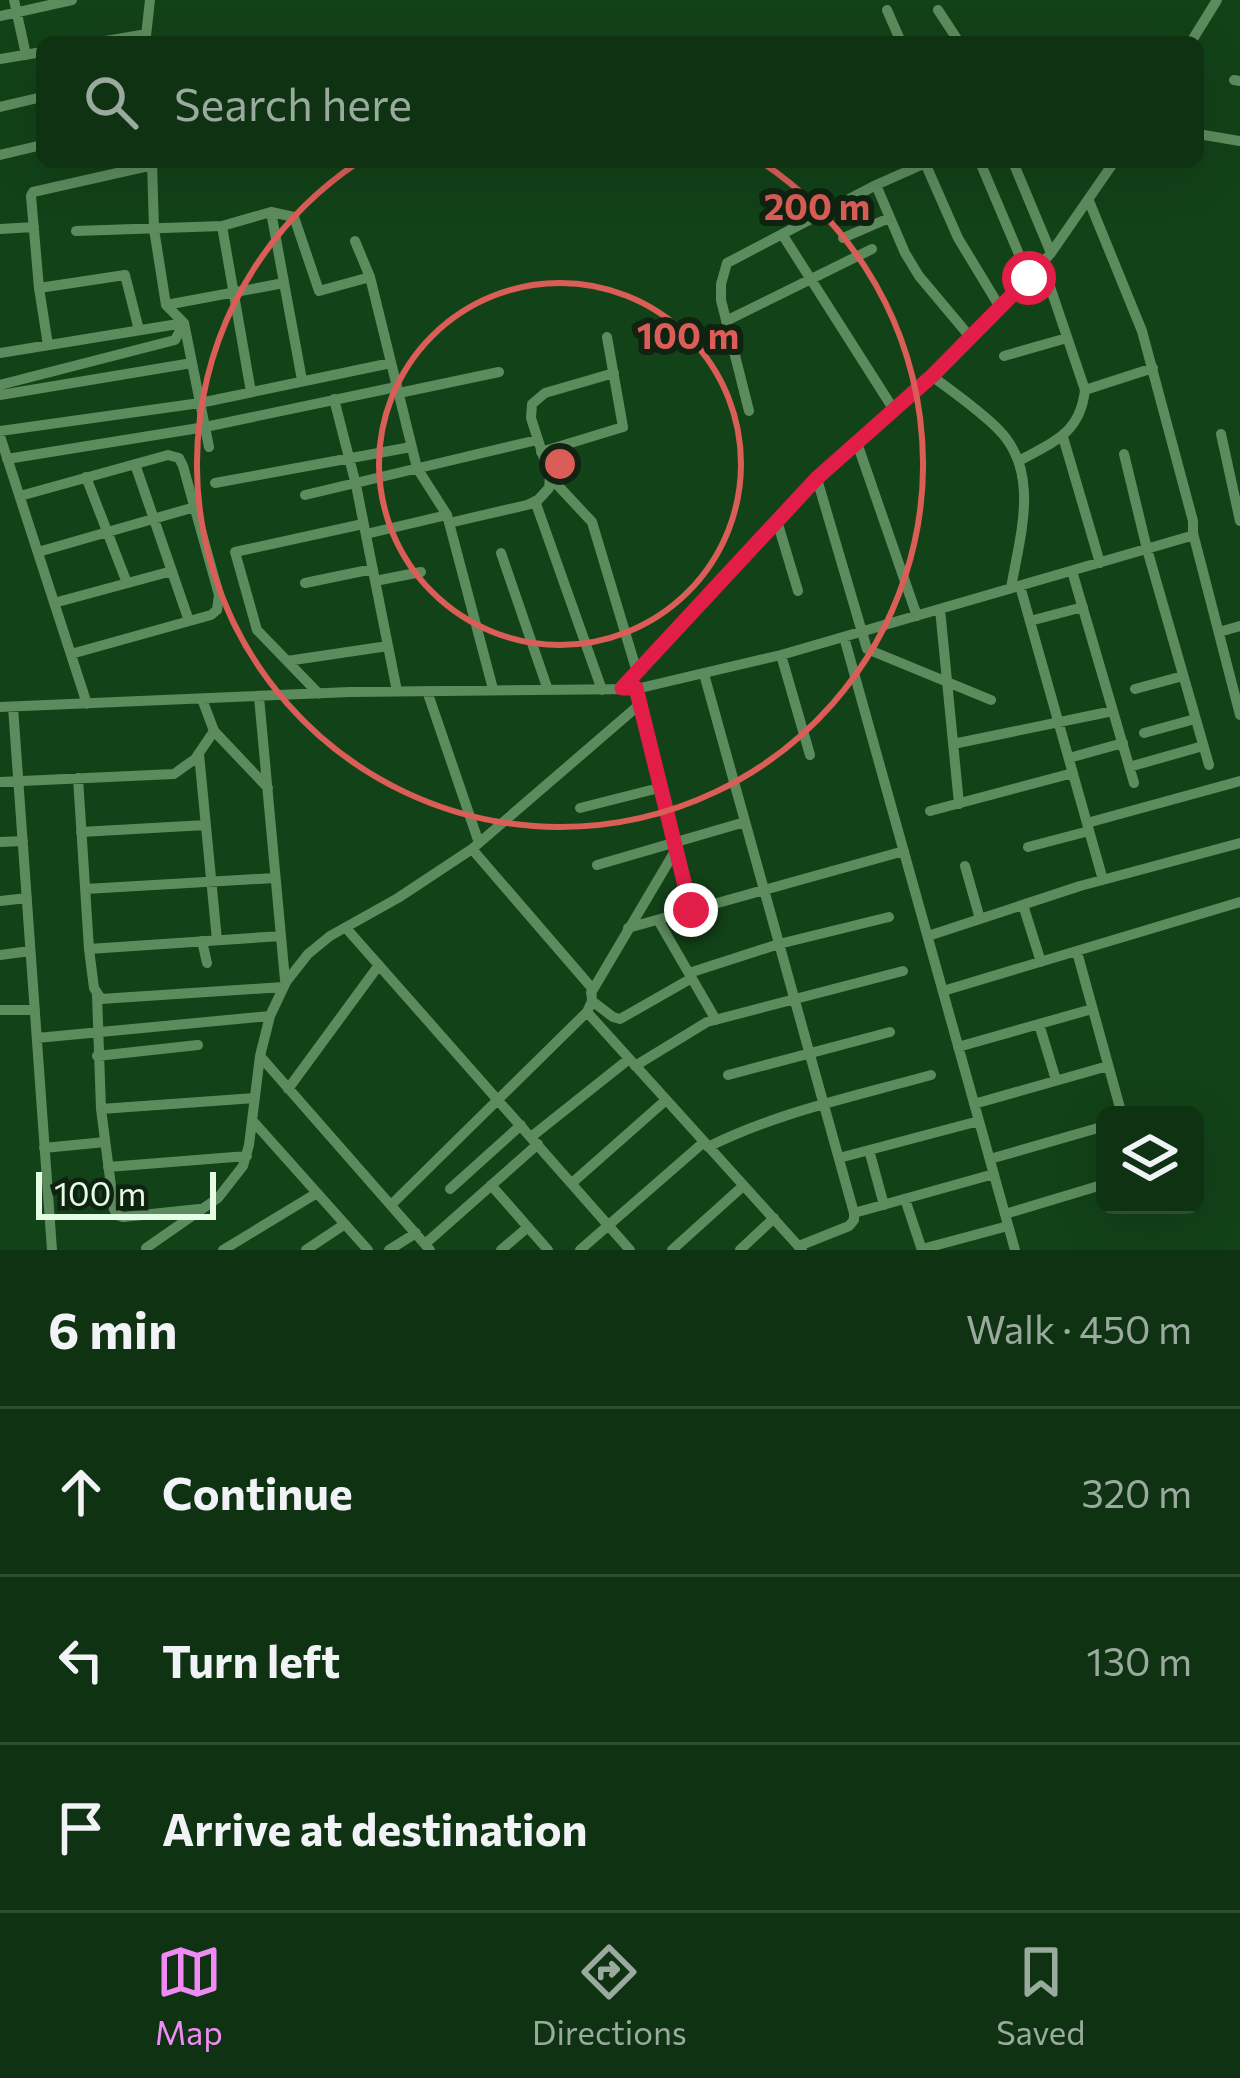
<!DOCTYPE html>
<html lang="en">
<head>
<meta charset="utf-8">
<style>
  body { margin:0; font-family:Commissioner,sans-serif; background:#173a1b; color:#f1f3f6 }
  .controls { position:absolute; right:36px; bottom:36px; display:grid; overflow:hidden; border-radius:18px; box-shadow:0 12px 48px #0002 }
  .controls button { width:108px; height:108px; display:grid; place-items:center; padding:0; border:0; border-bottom:3px solid #2e4d32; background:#0e3212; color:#f1f3f6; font:60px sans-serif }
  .scale { position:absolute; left:36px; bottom:30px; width:180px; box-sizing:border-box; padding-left:12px; border:6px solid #e4fde4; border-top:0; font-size:33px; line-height:42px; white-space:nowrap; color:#e4fde4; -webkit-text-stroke:9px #102311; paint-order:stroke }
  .stop { position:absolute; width:36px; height:36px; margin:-27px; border:9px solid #e11d48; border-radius:50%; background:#fff }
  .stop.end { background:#e11d48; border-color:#fff; box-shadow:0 3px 12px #0008 }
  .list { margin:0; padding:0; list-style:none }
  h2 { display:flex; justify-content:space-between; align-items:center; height:156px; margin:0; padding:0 48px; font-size:51px }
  h2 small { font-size:39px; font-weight:400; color:#9baa9f }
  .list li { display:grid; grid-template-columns:78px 1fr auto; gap:36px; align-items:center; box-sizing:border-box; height:168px; padding:0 48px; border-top:3px solid #2e4d32 }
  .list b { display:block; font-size:45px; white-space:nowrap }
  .list em { font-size:39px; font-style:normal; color:#9baa9f }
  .icon { flex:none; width:66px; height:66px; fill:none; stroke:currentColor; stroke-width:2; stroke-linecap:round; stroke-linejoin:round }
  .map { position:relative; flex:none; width:1240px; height:1250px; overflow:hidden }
  .search { position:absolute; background:#0e3212; box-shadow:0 12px 48px #0002; left:36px; right:36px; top:36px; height:132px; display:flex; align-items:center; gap:30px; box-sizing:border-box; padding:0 42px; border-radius:18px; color:#9baa9f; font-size:45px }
  .sheet { height:660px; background:#0e3212 }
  nav { display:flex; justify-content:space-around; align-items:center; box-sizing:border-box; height:168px; border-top:3px solid #2e4d32; background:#0e3212; font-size:33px; color:#9baa9f }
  nav a { display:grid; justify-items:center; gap:6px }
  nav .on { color:#f08bf5 }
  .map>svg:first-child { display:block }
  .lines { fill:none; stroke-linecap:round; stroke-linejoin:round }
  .street { stroke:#5c8c5e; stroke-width:10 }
  .route { stroke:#e11d48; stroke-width:15 }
  .ring { fill:none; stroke:#da5d57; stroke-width:6 }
  .centre { fill:#da5d57; stroke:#102311; stroke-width:6 }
  .ring-label { font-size:36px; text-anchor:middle; font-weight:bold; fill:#da5d57; stroke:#102311; stroke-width:12; stroke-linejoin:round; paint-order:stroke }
</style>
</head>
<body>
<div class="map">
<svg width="1240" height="1250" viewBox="0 0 1240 1250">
  <rect width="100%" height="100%" fill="#124218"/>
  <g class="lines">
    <path class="street" d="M14 0 26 55
      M887 10 901 42
      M938 10 959 42
      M0 16 72 0
      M146 36 150 0
      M100 42 141 35 151 42
      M1191 42 1217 0
      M0 59 42 52
      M1234 80 1240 81
      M0 107 42 97
      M1198 134 1240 141
      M0 155 42 145
      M152 162 154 229 166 305 184 323 209 447
      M980 162 1029 278
      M1013 162 1051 253
      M925 163 958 238 1001 309
      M876 185 905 253 919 276 971 338
      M271 212 302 380
      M222 226 251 392
      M0 229 34 227
      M76 231 222 226 271 212 294 217 319 291 370 277
      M782 234 894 410
      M843 238 889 218
      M355 241 370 277 417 468 447 515 493 689
      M39 288 125 275 139 330
      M166 305 284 283
      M726 321 872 249
      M48 345 39 288 31 196 33 192 153 165
      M0 353 184 323
      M1004 356 1067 338
      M932 376C954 393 978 409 998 429 1041 472 1020 535 1011 588
      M0 385 175 340 184 323
      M1085 390 1153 368
      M399 393 499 372
      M0 395 192 363
      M334 399 356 485 397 691
      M749 411 721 300V284L727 263 876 185 928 162
      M0 431 200 403 391 363
      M1221 434 1240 521
      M0 436 87 704
      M1063 437 1100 563
      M857 443 917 616
      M541 452 623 427 607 337
      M1124 454 1147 549 1209 765
      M7 459 205 427 396 387
      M1019 461C1053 442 1080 434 1085 390L1042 263
      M135 464 189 621
      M86 477 127 583
      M550 477 592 522 637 672
      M817 479 867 649 991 700
      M215 483 411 447
      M305 495 537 440
      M20 496 168 455 179 458 183 466 219 595 217 610 211 615 71 654
      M535 501 602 690
      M777 521 798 591
      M449 523 527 505 538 500 549 488 550 477 531 418 532 404 545 393 614 373
      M1193 533 1240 715
      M366 534 447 515
      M38 552 195 507
      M501 553 548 690
      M1072 571 1134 783
      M375 581 421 572
      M305 583 373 569
      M1020 586 1103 880
      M54 603 172 571
      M940 609 959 804
      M1030 621 1083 607
      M1219 632 1240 626
      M844 637 1015 1250
      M781 655 810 755
      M287 661 388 646
      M704 674 854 1213V1220L849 1226 799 1246
      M622 689 817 479 932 376 1001 309 1051 253 1114 162
      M1135 689 1183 676
      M427 691 479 843
      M319 694 257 630 235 552 363 524
      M259 697 285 980
      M202 699 214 731 268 788
      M639 704 691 910
      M0 707 350 692 636 689 781 655 1191 536 1193 533V521L1142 331 1089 201
      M13 707 52 1250
      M1144 733 1195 719
      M953 744 1113 711
      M199 754 217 940
      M1069 758 1123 743
      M1129 767 1203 746
      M78 778 89 949 94 988 101 999 283 987
      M0 782 174 774 195 759 214 731
      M580 808 659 788
      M930 811 1073 773
      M1087 823 1240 781
      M81 832 206 825
      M0 842 23 841
      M1028 847 1089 831
      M597 865 745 822
      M965 866 980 919
      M86 889 275 878
      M0 901 27 898
      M1023 905 1041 962
      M658 920 716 1020
      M346 928 630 1250
      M628 928 904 851
      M928 936 1080 886 1240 843
      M202 941 207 963
      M89 949 281 936
      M1077 952 1122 1115
      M0 955 30 951
      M689 973 779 944 889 917
      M943 991 1240 902
      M591 993 675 851
      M97 995 101 1109 114 1209 117 1215 123 1217 199 1209
      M592 1001 613 1017 620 1019 692 978
      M0 1010H35
      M587 1012 802 1250
      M1039 1024 1056 1080
      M37 1038 270 1016
      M958 1047 1092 1009
      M97 1056 198 1045
      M260 1056 430 1250
      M635 1066 707 1022 903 971
      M728 1075 890 1032
      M288 1089 379 965
      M974 1104 1108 1066
      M101 1109 255 1098
      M252 1120 368 1250
      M531 1137 629 1059
      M708 1147C778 1112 856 1096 931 1075
      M44 1148 105 1142
      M869 1150 884 1205
      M839 1158 979 1121
      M990 1159 1105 1126
      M108 1167 247 1156
      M572 1183 666 1100
      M491 1185 548 1250
      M450 1189 521 1125
      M905 1199 922 1250
      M391 1205 587 1012 592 1001 591 987 472 849
      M854 1213 994 1174
      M1005 1214 1105 1184
      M425 1244 538 1144
      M146 1248 218 1198 243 1166 249 1145 260 1056 270 1016 286 982 308 954 330 936 398 898 472 849 639 705
      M922 1249 1008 1226
      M223 1250 317 1193
      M306 1250 345 1224
      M389 1250 416 1233
      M501 1250 528 1227
      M580 1250 704 1142
      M672 1250 743 1186
      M740 1250 774 1218"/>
  </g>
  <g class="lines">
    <path class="route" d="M691 910 636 688H622L817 478 932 376 1029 278"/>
  </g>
  <g class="ring">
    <circle cx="560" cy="464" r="181"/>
    <path d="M763 163A363 363 0 1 1 357 163"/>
  </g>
  <circle cx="560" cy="464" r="18" class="centre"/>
  <g class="ring-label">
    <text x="817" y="220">200 m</text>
    <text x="688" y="349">100 m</text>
  </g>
</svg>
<div class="controls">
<button><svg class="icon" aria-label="layers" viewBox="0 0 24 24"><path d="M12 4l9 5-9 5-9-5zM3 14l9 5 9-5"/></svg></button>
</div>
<div class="scale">100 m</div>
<div class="stop" style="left:1029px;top:278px"></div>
<div class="stop end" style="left:691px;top:910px"></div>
<div class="search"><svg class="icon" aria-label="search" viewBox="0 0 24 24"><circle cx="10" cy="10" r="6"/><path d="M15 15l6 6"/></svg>Search here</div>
</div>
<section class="sheet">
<h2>6 min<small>Walk · 450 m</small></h2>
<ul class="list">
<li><svg class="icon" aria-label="ahead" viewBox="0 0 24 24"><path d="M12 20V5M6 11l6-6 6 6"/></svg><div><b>Continue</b></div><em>320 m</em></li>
<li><svg class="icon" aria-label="left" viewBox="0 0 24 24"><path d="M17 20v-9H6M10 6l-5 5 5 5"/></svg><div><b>Turn left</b></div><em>130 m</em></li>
<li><svg class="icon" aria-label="arrive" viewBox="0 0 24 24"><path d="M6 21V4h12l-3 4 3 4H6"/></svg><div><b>Arrive at destination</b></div></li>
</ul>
</section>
<nav>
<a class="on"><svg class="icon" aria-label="map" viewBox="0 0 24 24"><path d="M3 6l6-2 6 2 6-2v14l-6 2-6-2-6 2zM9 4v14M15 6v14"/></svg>Map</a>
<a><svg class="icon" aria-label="directions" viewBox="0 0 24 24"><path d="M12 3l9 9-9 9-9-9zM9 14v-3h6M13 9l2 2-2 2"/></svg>Directions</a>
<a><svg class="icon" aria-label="saved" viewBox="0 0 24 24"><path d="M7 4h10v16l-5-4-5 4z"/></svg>Saved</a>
</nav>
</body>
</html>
